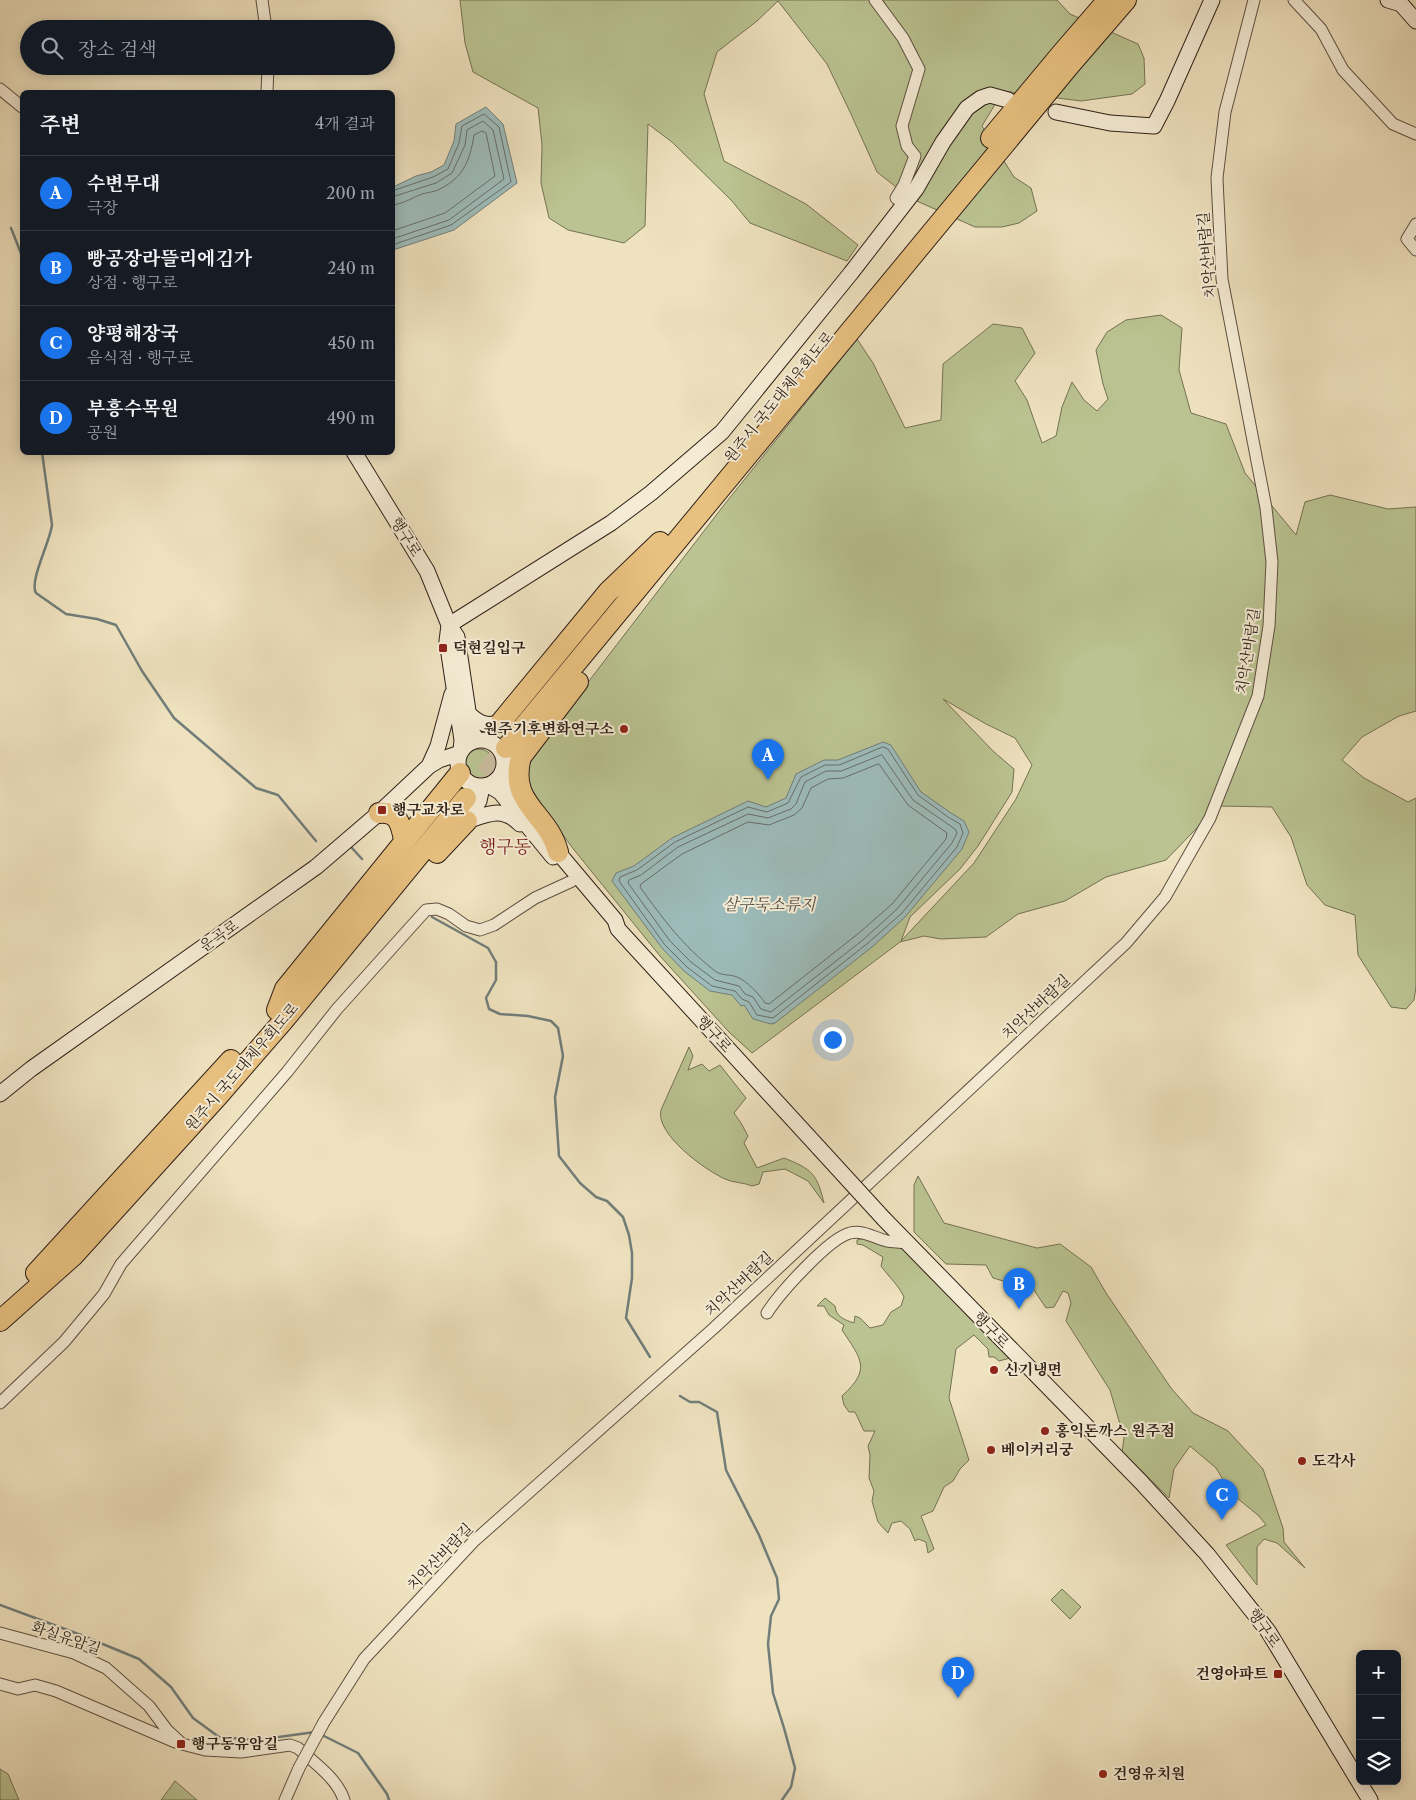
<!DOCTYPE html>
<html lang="ko">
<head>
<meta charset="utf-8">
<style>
  body { margin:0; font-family:"Libre Caslon Text","Noto Serif KR",serif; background:#242831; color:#f1f3f6 }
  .controls { position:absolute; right:15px; bottom:15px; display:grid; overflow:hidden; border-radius:8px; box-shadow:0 2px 12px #0003 }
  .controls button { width:45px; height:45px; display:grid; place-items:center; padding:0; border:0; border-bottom:1px solid #363941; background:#171b24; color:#f1f3f6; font:25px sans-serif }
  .you { position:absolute; left:832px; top:1039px; width:18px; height:18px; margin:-12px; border:4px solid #fff; border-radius:50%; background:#1a73e8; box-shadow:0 0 0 8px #1a73e833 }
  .badge { display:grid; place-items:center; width:32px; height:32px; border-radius:50%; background:#1a73e8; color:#fff; font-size:16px; font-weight:700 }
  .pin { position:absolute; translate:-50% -41px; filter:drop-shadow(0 1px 2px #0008) }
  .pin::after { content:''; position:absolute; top:26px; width:18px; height:15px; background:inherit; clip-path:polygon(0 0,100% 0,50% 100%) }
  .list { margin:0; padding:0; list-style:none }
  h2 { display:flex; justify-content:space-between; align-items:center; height:65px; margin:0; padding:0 20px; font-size:21px }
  h2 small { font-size:16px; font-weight:400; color:#9ea1a6 }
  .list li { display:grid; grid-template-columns:32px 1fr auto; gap:15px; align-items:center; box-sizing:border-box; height:75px; padding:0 20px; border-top:1px solid #363941 }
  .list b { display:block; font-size:19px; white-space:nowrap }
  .list p { margin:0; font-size:16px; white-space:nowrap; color:#9ea1a6 }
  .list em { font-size:16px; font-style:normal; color:#9ea1a6 }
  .icon { flex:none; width:28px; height:28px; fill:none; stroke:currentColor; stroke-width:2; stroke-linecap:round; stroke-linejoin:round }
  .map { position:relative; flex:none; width:1416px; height:1800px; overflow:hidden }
  .search { position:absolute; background:#171b24; box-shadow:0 2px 12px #0003; left:20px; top:20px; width:375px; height:55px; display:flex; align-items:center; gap:12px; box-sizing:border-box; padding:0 18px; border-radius:28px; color:#9ea1a6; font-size:19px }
  .panel { position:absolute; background:#171b24; box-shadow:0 2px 12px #0003; left:20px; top:90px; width:375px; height:365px; border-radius:8px }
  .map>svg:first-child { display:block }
  .green { fill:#bac391; stroke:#747254; fill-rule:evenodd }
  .water { fill:#9dbcbb; stroke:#717e7a }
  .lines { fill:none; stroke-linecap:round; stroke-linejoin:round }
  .shore { stroke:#666e6a; stroke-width:1 }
  .stream { stroke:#717e7a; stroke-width:2.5 }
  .highway-tunnel { stroke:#c9bb9e; stroke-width:20; stroke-dasharray:20 10; stroke-linecap:butt }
  .street-casing { stroke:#5f5042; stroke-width:13 }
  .secondary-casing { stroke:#2f2018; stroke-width:17 }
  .highway-casing { stroke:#2f2018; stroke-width:22 }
  .street { stroke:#f5ecd5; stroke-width:11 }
  .secondary { stroke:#f5ecd5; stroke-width:15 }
  .highway { stroke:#e8c180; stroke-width:20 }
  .street-bridge-casing { stroke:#5f5042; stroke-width:13; stroke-linecap:butt }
  .secondary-bridge-casing { stroke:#2f2018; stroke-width:17; stroke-linecap:butt }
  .street-bridge { stroke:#f5ecd5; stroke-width:11 }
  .secondary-bridge { stroke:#f5ecd5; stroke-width:15 }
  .poi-dot { fill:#8f2418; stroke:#f5ecd5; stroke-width:2 }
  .labels { text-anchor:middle; stroke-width:4; stroke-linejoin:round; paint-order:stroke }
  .street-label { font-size:15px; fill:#2f2018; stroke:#f5ecd5 }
  .poi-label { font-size:15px; font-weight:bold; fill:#2f2018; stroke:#f5ecd5; text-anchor:start }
  .water-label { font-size:16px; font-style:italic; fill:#504f49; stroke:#f5ecd5 }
  .quarter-label { font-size:18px; fill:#7a1f14; stroke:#f5ecd5 }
</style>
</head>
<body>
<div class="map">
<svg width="1416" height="1800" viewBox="0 0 1416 1800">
  <rect width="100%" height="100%" fill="#efe2bf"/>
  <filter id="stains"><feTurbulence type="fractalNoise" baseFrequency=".004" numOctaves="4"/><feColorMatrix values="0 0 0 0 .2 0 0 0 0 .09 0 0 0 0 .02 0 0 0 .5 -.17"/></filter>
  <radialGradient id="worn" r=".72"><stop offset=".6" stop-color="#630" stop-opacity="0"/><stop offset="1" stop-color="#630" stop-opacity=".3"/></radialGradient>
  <path class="green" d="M460 0H1057L1070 14 1138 44 1144 58 1145 84 1132 94 1081 101 1003 91 982 126 1014 177 1031 188 1037 211 1019 223 1002 227H975L910 198 877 172 851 114 827 64 778 1 757 21 717 52 704 94 724 161 806 204 858 245 847 261 750 223 732 201 672 142 648 124 645 226 624 243 568 230 549 218 541 183 542 145 538 108 473 72 465 43Z
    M1161 315 1182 328 1179 370 1191 413 1226 424 1245 473 1296 535 1305 502 1330 495 1388 509 1416 507V711L1399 716 1362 737 1342 760 1364 778 1408 802 1416 798V987L1414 1000 1406 1009 1391 1007 1358 955 1355 915 1325 905 1307 885 1291 837 1272 807 1218 806 1166 860 1106 877 1065 901 1018 914 986 937 941 939 924 936 900 942 752 1053 729 1032 660 956 575 851 530 791 526 763 724 505 857 339 873 363 905 428 941 420 943 364 993 324 1022 328 1035 353 1015 381 1027 400 1042 443 1056 436 1062 407 1072 382 1084 400 1097 411 1108 399 1103 384 1096 350 1107 332 1126 320ZM943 699 986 724 1015 738 1032 765 1016 799 974 863 901 941 910 917 960 869 978 846 1012 792 1014 769 994 752Z
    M464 764a15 15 0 1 1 30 0a15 15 0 1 1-30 0Z
    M689 1047 693 1056 688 1070 702 1064 709 1071 720 1065 746 1098 734 1113 741 1123 748 1136 744 1143 757 1168 784 1158C812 1169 817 1174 824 1203L808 1181 785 1169 763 1172 759 1184 752 1186C743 1182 733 1183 725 1179 705 1170 655 1134 661 1110Z
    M918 1176 944 1223 1037 1248 1060 1244 1091 1267 1106 1293 1171 1388 1193 1413 1228 1431 1263 1469 1283 1528 1284 1542 1305 1568 1277 1543 1264 1539 1257 1547V1585L1226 1545 1266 1525 1259 1516 1231 1493 1216 1468 1190 1446 1174 1469 1169 1498 1122 1452 1124 1438 1110 1390 1066 1321 1071 1303 1068 1293 1063 1291 1054 1307 1046 1308 1034 1290 993 1278 986 1265 946 1264 914 1232V1185Z
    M865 1238 905 1245 1014 1357 999 1361 994 1357H989L988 1349 974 1335 956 1349 949 1398 969 1460 960 1469 953 1481 944 1487 933 1511 921 1516 934 1549 928 1553 926 1542 918 1539 915 1541 910 1529 901 1521 892 1523 888 1533 878 1522 872 1501 874 1491 869 1478 870 1455 868 1446 875 1431H864L855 1412H849L844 1405 842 1396C872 1369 861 1359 842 1330L844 1325 829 1315 824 1306H817L825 1298 835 1306C836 1317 845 1320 854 1323L855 1316 860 1318 870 1328 883 1325 891 1312 901 1306 904 1297C899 1286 889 1277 881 1266L883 1257 863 1245 857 1244V1240Z
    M1062 1589 1081 1607 1070 1619 1051 1600Z
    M0 1769 8 1774 19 1800H0Z
    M175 1781 197 1800H161Z"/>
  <path class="water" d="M486 107 503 124 517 183 454 230 393 250V187L416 176 431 172 444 165 454 141 456 124Z
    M883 742 891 745 921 792 951 813 964 821 969 832 962 849 905 917 872 947 775 1023 771 1024 753 1019 744 1005 741 1006 732 995 710 991 684 971 662 948 612 881 616 873 634 866 672 838 748 801 766 807 786 798 796 774 824 760H838Z"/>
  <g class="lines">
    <path class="shore" d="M392 191 433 177 448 169 459 143 462 126 484 114 499 127 511 182 451 225 392 245
      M392 197 436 183 452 173 465 145 467 130 483 121 493 130 504 179 449 220 392 239
      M392 205C403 204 412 198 422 194 428 192 435 192 440 189 464 177 470 160 474 135L482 131 486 133 495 176 445 213 392 231
      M883 747 888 749 918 795 948 817 960 824 963 833 957 847 902 913 868 943 773 1018 757 1015 749 1002 742 999 735 991 712 986 687 967 665 945 619 881 620 877 637 870 675 842 748 807 767 812 788 803 801 777 825 765H839Z
      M882 755 913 800 955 829 957 833 952 843 897 909 864 939 771 1012 761 1009 753 997 745 994 739 986 715 980 691 962 670 941 628 883 629 880 641 875 678 847 748 814 768 818 791 809 796 804 805 782 826 771H841Z
      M879 764 908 805 947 833 946 839 892 904 859 933 769 1004 765 1003C760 995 746 980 737 977 730 974 721 976 715 971 682 945 664 920 640 887L641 884 682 854 748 822 769 825 794 815 802 808 811 788 828 779 843 778Z"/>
    <path class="stream" d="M11 228 22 256
      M42 452 52 525C50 542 29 581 36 593L66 614 97 619 116 625 142 671 174 718 256 788 278 795 316 841
      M352 848 362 859
      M432 917 488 948 496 962V980L486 998 489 1009 500 1014 528 1016 551 1021 558 1028 563 1056 555 1097 559 1156 580 1183 596 1197 607 1201 623 1217 629 1235 632 1253V1278L626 1318 650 1357
      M680 1396 690 1402H699L717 1412 726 1470 759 1535 777 1578 779 1599 771 1616 768 1644 773 1693 784 1728 795 1768 791 1787 782 1800
      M0 1605 81 1635 139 1659 171 1687 193 1718 219 1737 257 1740 315 1732
      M320 1734 358 1753 387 1794 389 1800"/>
    <path class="highway-tunnel" d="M466 798 506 748"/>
    <g class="street-casing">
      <path id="street" d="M262 0 266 29
        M875 0 903 38 919 69 902 126 907 146 915 156 904 185 896 198 904 204
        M1294 0 1321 29 1343 70 1393 124 1416 134
        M0 89 22 107
        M267 92 268 66
        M1416 224 1407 239 1416 250
        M767 1313C779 1294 829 1238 850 1233 864 1230 874 1238 887 1241 893 1242 900 1242 906 1243
        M0 1403 64 1342 104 1294 121 1264 287 1072 337 1009 426 910 437 909 449 914 466 926 480 930 494 925 535 898 572 881
        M0 1633 74 1653 106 1668 149 1706 167 1730 182 1744 205 1750 241 1752 290 1745 298 1748C314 1763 337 1778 344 1800
        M0 1684 18 1689 35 1685 56 1691 175 1742
        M324 1722 364 1659 473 1542 714 1328 1126 943 1165 897 1210 818 1258 696 1269 626 1272 562 1266 508 1222 279 1218 200 1217 178 1225 112 1254 0
        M285 1800 299 1768"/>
    </g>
    <g class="secondary-casing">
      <path id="secondary" d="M1388 0 1401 4 1416 21
        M1056 112 1110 123 1154 126 1167 101 1212 0
        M354 452 427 571 449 625 457 637 471 731 477 740
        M470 715C480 724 488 727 501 722
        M458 763a23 23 0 1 1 46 0a23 23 0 1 1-46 0Z
        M461 750 462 740 447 641 449 625 611 523 651 493 722 432 851 273 916 189 943 142 967 108 981 98 990 95 1008 100
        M429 766 438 746 452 694
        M502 772 503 785 527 815
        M488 785 500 792 553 857
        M467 821C487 814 503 806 520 824
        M467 821 479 801 482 787
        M551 844 615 920 618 929 819 1148
        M0 1094 31 1069 316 867 379 813 429 766 439 760 460 753
        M884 1219 1141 1482 1207 1554 1268 1631 1370 1800"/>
    </g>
    <g class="highway-casing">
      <path id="highway" d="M991 138 1062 53 1106 2
        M501 722 608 592 660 542
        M506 748 1070 65 1126 0
        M379 813C398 811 401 824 404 840
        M558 852C548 812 508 805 521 757L578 682
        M437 853 467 821
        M277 1010 285 989 460 773
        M36 1273 231 1060
        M0 1321 73 1256 218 1096 284 1020 466 798"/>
    </g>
    <use href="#street" class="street"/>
    <use href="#secondary" class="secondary"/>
    <use href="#highway" class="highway"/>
    <g class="street-bridge-casing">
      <path id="street-bridge" d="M299 1768 324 1722"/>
    </g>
    <g class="secondary-bridge-casing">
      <path id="secondary-bridge" d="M819 1148 884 1219"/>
    </g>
    <use href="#street-bridge" class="street-bridge"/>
    <use href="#secondary-bridge" class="secondary-bridge"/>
  </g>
  <g class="poi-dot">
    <rect x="438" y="643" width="10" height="10" rx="2.5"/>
    <circle cx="624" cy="729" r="5"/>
    <rect x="377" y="805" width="10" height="10" rx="2.5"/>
    <circle cx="994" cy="1370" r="5"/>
    <circle cx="1045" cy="1431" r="5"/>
    <circle cx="991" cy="1450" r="5"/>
    <circle cx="1302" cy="1461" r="5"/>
    <rect x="1273" y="1669" width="10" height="10" rx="2.5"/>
    <rect x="176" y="1739" width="10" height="10" rx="2.5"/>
    <circle cx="1103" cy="1774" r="5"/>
  </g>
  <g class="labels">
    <g class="street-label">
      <text transform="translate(1207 255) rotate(-95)" y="5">치악산바람길</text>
      <text transform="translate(779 397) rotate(-51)" y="5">원주시 국도대체우회도로</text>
      <text transform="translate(406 537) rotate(58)" y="5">행구로</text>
      <text transform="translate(1248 651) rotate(-81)" y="5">치악산바람길</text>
      <text transform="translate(219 936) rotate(-35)" y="5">운곡로</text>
      <text transform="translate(1036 1007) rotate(-43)" y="5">치악산바람길</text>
      <text transform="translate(714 1034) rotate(48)" y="5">행구로</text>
      <text transform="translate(242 1067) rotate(-49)" y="5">원주시 국도대체우회도로</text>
      <text transform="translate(739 1284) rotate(-43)" y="5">치악산바람길</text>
      <text transform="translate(991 1330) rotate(46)" y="5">행구로</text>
      <text transform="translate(440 1557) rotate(-46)" y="5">치악산바람길</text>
      <text transform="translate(1264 1628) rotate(55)" y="5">행구로</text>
      <text transform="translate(66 1638) rotate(19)" y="5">화실유암길</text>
    </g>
    <g class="poi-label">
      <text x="453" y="653">덕현길입구</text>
      <text x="614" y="734" text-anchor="end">원주기후변화연구소</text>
      <text x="392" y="815">행구교차로</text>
      <text x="1004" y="1375">신기냉면</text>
      <text x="1055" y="1436">홍익돈까스 원주점</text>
      <text x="1001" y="1455">베이커리궁</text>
      <text x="1312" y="1466">도각사</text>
      <text x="1268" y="1679" text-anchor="end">건영아파트</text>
      <text x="191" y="1749">행구동유암길</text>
      <text x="1113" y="1779">건영유치원</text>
    </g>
    <g class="water-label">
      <text x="769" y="910">살구둑소류지</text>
    </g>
    <g class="quarter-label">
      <text x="505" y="853">행구동</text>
    </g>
  </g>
  <rect width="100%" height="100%" filter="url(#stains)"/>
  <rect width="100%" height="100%" fill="url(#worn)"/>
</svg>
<div class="controls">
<button>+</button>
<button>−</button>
<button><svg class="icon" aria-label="layers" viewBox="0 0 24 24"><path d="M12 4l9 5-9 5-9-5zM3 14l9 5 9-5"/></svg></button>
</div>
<div class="you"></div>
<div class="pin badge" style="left:768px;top:780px">A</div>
<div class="pin badge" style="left:1019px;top:1309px">B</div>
<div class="pin badge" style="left:1222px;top:1520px">C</div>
<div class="pin badge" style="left:958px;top:1698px">D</div>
<div class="search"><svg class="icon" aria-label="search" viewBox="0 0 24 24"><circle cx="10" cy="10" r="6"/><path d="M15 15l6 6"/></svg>장소 검색</div>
<section class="panel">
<h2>주변<small>4개 결과</small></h2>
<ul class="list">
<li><span class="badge">A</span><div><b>수변무대</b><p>극장</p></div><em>200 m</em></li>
<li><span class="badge">B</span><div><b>빵공장라뜰리에김가</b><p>상점 · 행구로</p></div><em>240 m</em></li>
<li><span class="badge">C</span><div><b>양평해장국</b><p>음식점 · 행구로</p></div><em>450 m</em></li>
<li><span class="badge">D</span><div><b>부흥수목원</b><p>공원</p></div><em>490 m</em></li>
</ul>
</section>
</div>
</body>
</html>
